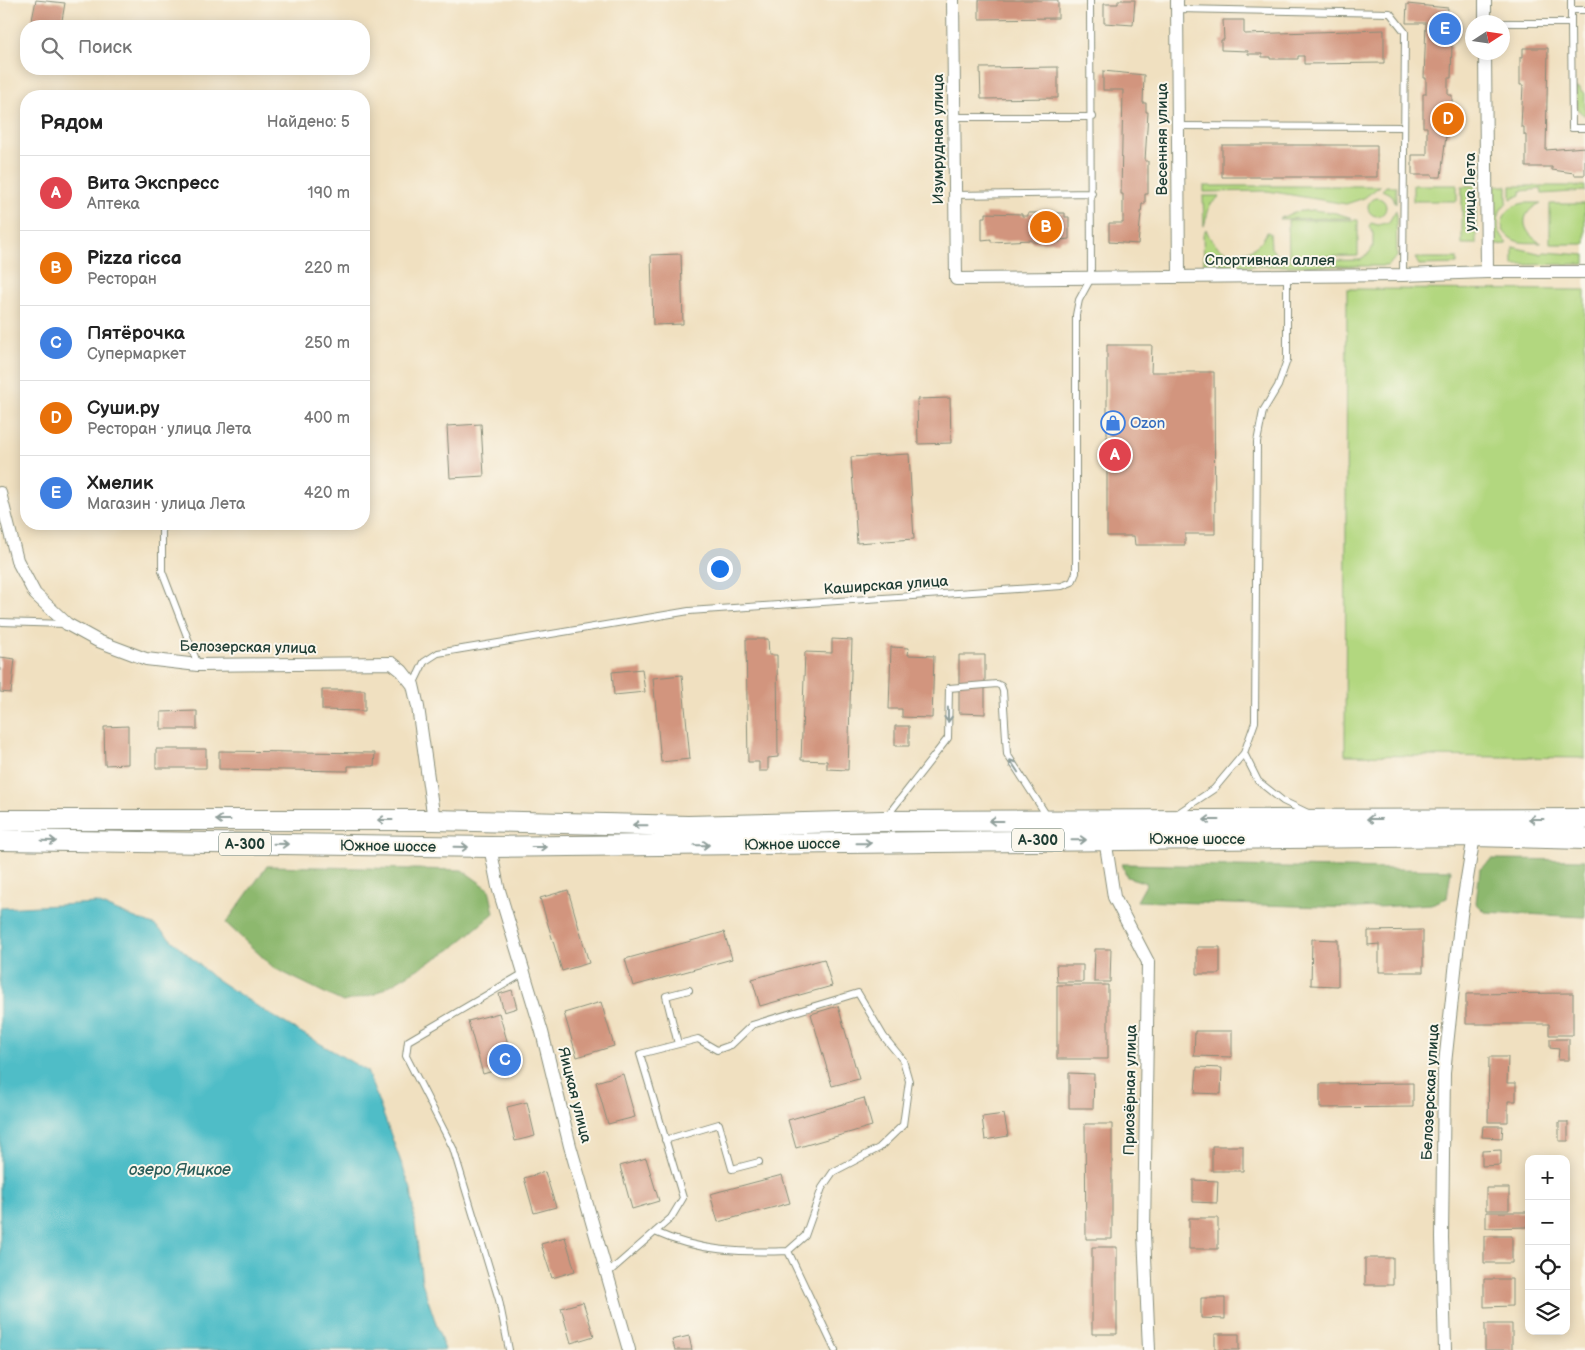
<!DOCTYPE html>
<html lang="ru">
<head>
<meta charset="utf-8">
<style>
  body { margin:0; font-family:"Balsamiq Sans",sans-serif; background:#f2f2f2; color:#222 }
  .controls { position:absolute; right:15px; bottom:15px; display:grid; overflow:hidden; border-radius:10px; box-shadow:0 2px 12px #0003 }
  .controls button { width:45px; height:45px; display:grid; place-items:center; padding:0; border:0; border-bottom:1px solid #e0e0e0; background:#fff; color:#222; font:25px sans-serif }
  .compass { position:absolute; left:1465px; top:15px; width:45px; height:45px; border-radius:50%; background:#fff; box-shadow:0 2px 12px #0003; rotate:78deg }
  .you { position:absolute; left:719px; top:568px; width:18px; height:18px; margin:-12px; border:4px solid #fff; border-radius:50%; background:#1a73e8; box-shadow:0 0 0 8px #1a73e833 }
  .badge { display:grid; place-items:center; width:32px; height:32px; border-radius:50%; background:#c8321e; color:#fff; font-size:16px; font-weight:700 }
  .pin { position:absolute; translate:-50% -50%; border:2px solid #fff; box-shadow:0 1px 5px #0006 }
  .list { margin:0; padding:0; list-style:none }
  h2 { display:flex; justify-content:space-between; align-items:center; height:65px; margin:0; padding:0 20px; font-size:21px }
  h2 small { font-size:16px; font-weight:400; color:#767676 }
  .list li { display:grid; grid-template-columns:32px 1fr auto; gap:15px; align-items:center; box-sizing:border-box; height:75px; padding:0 20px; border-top:1px solid #e0e0e0 }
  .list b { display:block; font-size:19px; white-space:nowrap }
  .list p { margin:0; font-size:16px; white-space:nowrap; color:#767676 }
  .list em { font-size:16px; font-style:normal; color:#767676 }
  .icon { flex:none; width:28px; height:28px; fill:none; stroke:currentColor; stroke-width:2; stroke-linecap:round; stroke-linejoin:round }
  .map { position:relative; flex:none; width:1585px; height:1350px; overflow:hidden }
  .search { position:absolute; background:#fff; box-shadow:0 2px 12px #0003; left:20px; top:20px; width:350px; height:55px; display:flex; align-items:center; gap:12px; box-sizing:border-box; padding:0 18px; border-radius:20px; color:#767676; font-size:19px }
  .panel { position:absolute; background:#fff; box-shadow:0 2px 12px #0003; left:20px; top:90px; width:350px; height:440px; border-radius:20px }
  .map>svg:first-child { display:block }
  .green { fill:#b2d77f; stroke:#688a5a }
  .forest { fill:#8db86e; stroke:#567a51 }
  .water { fill:#4fbdc7; stroke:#377d7e }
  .building { fill:#d2957e }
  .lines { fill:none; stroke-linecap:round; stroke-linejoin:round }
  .lane-casing { stroke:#888e7a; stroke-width:8 }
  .street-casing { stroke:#888e7a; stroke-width:14 }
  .primary-casing { stroke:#888e7a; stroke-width:22 }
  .lane { stroke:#fff; stroke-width:6 }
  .street { stroke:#fff; stroke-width:12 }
  .primary { stroke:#fff; stroke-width:20 }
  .oneway { stroke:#8f9e9a }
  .labels { text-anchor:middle; stroke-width:4; stroke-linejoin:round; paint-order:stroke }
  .shield { fill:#fbf7ec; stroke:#61756b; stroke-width:1 }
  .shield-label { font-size:14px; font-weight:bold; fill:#1f3d34 }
  .street-label { font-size:15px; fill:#1f3d34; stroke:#fbf7ec }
  .shop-label { font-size:15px; fill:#366cbe; stroke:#fbf7ec; text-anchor:start }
  .water-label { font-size:16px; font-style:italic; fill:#2b5d59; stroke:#fbf7ec }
</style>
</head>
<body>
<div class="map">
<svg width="1585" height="1350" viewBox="0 0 1585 1350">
  <rect width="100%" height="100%" fill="#fbf7ec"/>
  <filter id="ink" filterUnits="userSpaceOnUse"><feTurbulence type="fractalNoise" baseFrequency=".02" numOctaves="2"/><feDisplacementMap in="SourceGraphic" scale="10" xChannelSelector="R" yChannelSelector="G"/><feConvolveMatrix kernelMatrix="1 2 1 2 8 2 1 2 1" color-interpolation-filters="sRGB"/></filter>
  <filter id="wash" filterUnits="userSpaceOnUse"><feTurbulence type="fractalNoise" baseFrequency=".0096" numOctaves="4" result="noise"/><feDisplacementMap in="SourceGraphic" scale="20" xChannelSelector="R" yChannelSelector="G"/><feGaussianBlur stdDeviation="1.12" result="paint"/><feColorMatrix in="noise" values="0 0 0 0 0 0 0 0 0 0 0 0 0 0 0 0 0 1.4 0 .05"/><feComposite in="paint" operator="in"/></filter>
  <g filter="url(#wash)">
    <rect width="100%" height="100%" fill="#f0e0c0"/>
    <path class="green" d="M1575 88H1580L1581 92 1585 93V116L1578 110Z
      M1413 185H1457V201H1413Z
      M1204 186H1380L1364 198 1346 204 1268 191 1204 192Z
      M1386 186H1396V204L1392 195 1382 190Z
      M1462 186H1476V244H1462Z
      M1493 186H1507V202L1500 211 1498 220V229L1507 244 1493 245Z
      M1511 186H1585V191L1542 194 1541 189 1521 191V195L1511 199Z
      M1203 196H1220L1210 205 1204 226Z
      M1368 207a9 9 0 1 1 18 0a9 9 0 1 1-18 0Z
      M1525 203H1541C1518 213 1521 232 1541 243 1532 242 1522 244 1514 240 1491 229 1505 205 1525 203Z
      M1550 204H1585V244H1550Z
      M1313 210 1336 213 1352 218 1279 219 1294 212Z
      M1396 210 1397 257 1387 266H1204L1203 235 1206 229C1216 260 1254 261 1267 232L1270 233 1271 248 1279 257 1297 261 1360 260 1370 252 1373 246V233L1369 226 1371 223 1378 225 1389 222Z
      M1288 220H1358V256L1289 257Z
      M1513 247 1542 254 1544 252 1585 255V264L1513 265Z
      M1415 258H1457V264L1419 265Z
      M1347 289 1585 290V758L1345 755Z"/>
    <path class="forest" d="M1492 859 1585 860V917L1485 912 1476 903 1480 869Z
      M1122 864 1451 870 1447 898 1431 904 1358 908 1137 901 1147 883 1127 877Z
      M267 866 462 870 489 889 494 913 450 950 375 994 343 1002 274 968 226 923Z"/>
    <path class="water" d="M97 903 156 926 213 977 266 1012 367 1071 411 1189 422 1282 445 1350H0V908Z"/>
    <g id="blocks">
      <path class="building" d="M36 0 65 3 61 26 31 25Z
        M979 0H1058V18L979 19Z
        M1118 0H1135L1133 25 1104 23V4H1118Z
        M1407 4 1448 8 1445 36H1448V45H1452L1451 78H1448V95H1452V127H1449V136H1446L1441 177H1432V175H1412V155H1427V127H1423V94H1426V78H1424L1426 23H1406Z
        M1223 20H1244V34L1384 30V63L1304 64V56H1298V59H1270V57H1262V54H1248V51L1221 50V40H1224Z
        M1523 48H1548L1546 150 1585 147V175H1574V173L1552 170V167H1526V135H1524V127H1521L1523 85H1520V57H1523Z
        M1058 67V98L981 99 980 68Z
        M1103 71 1144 75 1143 103H1146V112H1148L1145 161H1148V194H1145V204H1142L1138 244 1109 242V223H1123V194H1121L1123 90H1103Z
        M1222 145H1377V177H1222Z
        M986 213 1022 214V216H1028V213H1065V217H1069V239L1060 240V242H1032V240L991 242V239L982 240V217H986Z
        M681 254 683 324 653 325 651 255Z
        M1107 345H1152L1151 372H1214L1215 534H1185V545H1135L1134 536H1107Z
        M950 398 951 443 918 444 917 399Z
        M481 424 484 476 450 478 447 426Z
        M909 454 914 539 857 543 851 457Z
        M746 639H768L769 655H777L778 757 768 758V771H759V762H748Z
        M832 639 852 640 848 770 827 769V761L801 760 805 652 832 653Z
        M891 647 909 648 908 655 934 656 932 718 902 717V709H889Z
        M959 655H985V714L959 713Z
        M0 657 15 659 11 693 0 692Z
        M642 669 645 692 614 695 612 672Z
        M682 675 690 759 661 762 653 678Z
        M322 690H365V711L322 710Z
        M197 711V729H161V712Z
        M128 726V764L105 765 104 727Z
        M895 726H909V746H895Z
        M156 749H206V768H156Z
        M219 751 375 753 374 766H348V771L219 769Z
        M568 890 589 963 562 971 540 898Z
        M1423 930V972H1379V944L1368 945V931Z
        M724 932 732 959 633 986 625 959Z
        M1312 939 1338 940V986L1311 985Z
        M1197 947H1220V974H1197Z
        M1095 949H1111L1110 982H1094Z
        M824 959 832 986 760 1006 752 979Z
        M1056 965H1083V982H1057Z
        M1057 985H1108V1059H1057Z
        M512 990 517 1008 504 1012 499 994Z
        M1573 993V1035H1549V1024H1466V994Z
        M601 1002 614 1046 577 1057 564 1013Z
        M838 1006 859 1079 832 1086 811 1014Z
        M499 1013 514 1065 483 1074 468 1021Z
        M1195 1031H1232V1057L1194 1056Z
        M1550 1039H1569V1060H1558L1559 1049 1550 1048Z
        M1489 1057H1508L1507 1083H1516V1101H1508V1122H1488Z
        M1197 1067 1222 1068 1221 1094 1195 1093Z
        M1069 1073 1094 1074 1093 1108H1069Z
        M623 1074 635 1117 608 1124 596 1082Z
        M1413 1083V1107L1320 1108V1084Z
        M864 1098 872 1126 796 1148 788 1120Z
        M527 1102 535 1136 515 1141 507 1107Z
        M1004 1114 1008 1136 985 1140 982 1117Z
        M1559 1122H1568V1141H1559Z
        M1085 1124H1112V1239H1086Z
        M1483 1126H1503L1502 1138 1482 1137Z
        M1212 1146H1243V1171H1212Z
        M1501 1150V1165L1482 1166V1151Z
        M646 1158 659 1201 632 1209 620 1166Z
        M545 1172 556 1207 534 1213 524 1178Z
        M782 1175 790 1203 718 1222 710 1194Z
        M1193 1180 1218 1181 1217 1203 1193 1202Z
        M1486 1188H1509V1210H1486Z
        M1486 1212H1528V1227L1486 1228Z
        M1189 1218H1218V1249H1189Z
        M1484 1236H1512V1263H1484Z
        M565 1237 575 1271 552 1278 541 1244Z
        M1092 1247H1117V1334H1092Z
        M1365 1258H1393V1285H1365Z
        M1484 1279H1512V1306L1484 1307Z
        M1201 1298H1225V1319L1201 1318Z
        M583 1302 594 1336 571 1343 561 1308Z
        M1485 1324H1512V1350H1485Z
        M1215 1334H1239V1350H1215Z
        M689 1336 692 1350H675L672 1340Z"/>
    </g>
  </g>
  <g filter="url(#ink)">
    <use href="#blocks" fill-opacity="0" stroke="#888e7a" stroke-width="1"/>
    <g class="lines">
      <g class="lane-casing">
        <path id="lane" d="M1571 0V10
          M1178 9 1390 13 1405 32 1403 275
          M1502 23H1571V10H1585
          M1571 23 1572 128H1585
          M954 117H1093
          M1178 126 1404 127
          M954 195 1092 193
          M162 524V571L198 665
          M0 622 66 624
          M413 685 424 662 438 653 689 611 1062 586 1072 582 1076 573V315L1079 300 1091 278 1090 0
          M1244 753 1258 781 1283 801 1308 813
          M1175 815 1214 789 1244 753 1255 722 1257 442 1263 411 1278 386 1287 360V276
          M887 816 948 738 949 688 997 684 1001 686 1003 691 1007 754 1047 816
          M678 1044 666 996 689 990
          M665 1140 719 1124 732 1169 759 1162
          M788 1251 835 1350
          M608 1273 671 1218 683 1198 640 1054 698 1039 717 1050 731 1045 752 1025 858 993 884 1037 903 1060 909 1081 903 1125 879 1148 833 1172 822 1188 805 1236 788 1251C743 1253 696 1251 655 1232
          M509 1350 499 1300 453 1148 406 1056 408 1041 524 973"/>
      </g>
      <g class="street-casing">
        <path id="street" d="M953 0 956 279 1403 275 1487 272H1585
          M1177 0 1179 277
          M1485 22V0
          M1485 52 1487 272
          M0 493 17 560 35 594 67 624 98 641 146 659 198 665 392 663 402 671 413 685 418 707 434 820
          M1105 839 1114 897 1148 962 1144 1233 1149 1350
          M490 847 498 887 542 1032 570 1146 629 1350
          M1445 1350 1442 1238 1444 1073 1461 915 1474 836"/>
      </g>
      <g class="primary-casing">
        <path id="primary" d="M0 820H434L688 826 883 821 1585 819
          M0 840 490 847 1474 836 1585 839"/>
      </g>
      <use href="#lane" class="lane"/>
      <use href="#street" class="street"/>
      <use href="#primary" class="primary"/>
    </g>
    <defs><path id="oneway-shaft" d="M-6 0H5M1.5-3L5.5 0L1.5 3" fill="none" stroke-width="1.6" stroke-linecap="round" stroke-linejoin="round" transform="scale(1.25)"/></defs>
    <g class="oneway">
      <use href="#oneway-shaft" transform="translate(948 715) rotate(89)"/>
      <use href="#oneway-shaft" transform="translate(1014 766) rotate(-123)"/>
      <use href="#oneway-shaft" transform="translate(1374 819) rotate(180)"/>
      <use href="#oneway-shaft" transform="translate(1536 819) rotate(-180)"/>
      <use href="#oneway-shaft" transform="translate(223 820) rotate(180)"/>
      <use href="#oneway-shaft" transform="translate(385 820) rotate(180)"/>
      <use href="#oneway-shaft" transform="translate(1211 820) rotate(180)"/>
      <use href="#oneway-shaft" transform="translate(996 821) rotate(180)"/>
      <use href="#oneway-shaft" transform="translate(640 825) rotate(-179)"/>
      <use href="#oneway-shaft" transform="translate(1079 840) rotate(-1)"/>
      <use href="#oneway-shaft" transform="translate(49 841) rotate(1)"/>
      <use href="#oneway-shaft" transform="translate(864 843) rotate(-1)"/>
      <use href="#oneway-shaft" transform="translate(281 844) rotate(1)"/>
      <use href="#oneway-shaft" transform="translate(702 845) rotate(-1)"/>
      <use href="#oneway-shaft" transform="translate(461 847) rotate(1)"/>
      <use href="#oneway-shaft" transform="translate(539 847)"/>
    </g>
  </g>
  <defs>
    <g id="shop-ring" transform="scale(1.25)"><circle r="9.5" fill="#fbf7ec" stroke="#3f7fe0" stroke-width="1.5"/><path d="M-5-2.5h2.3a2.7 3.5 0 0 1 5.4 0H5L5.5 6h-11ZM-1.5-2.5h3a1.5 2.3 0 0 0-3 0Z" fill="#3f7fe0"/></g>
  </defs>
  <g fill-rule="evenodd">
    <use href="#shop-ring" x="1113" y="423"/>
  </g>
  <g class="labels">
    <g class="shield">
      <rect x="1012" y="828.5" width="52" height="23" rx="4"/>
      <rect x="219" y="832.5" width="52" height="23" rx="4"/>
    </g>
    <g class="shield-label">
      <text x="1038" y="845">А-300</text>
      <text x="245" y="849">А-300</text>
    </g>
    <g class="street-label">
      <text transform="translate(938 139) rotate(-90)" y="5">Изумрудная улица</text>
      <text transform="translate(1162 139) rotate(-90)" y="5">Весенняя улица</text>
      <text transform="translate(1470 192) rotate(-90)" y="5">улица Лета</text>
      <text x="1270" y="265">Спортивная аллея</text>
      <text transform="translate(886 585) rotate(-4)" y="5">Каширская улица</text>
      <text transform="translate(248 647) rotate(1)" y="5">Белозерская улица</text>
      <text x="1197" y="844">Южное шоссе</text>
      <text transform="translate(792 844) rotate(-1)" y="5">Южное шоссе</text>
      <text transform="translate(388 846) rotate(1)" y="5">Южное шоссе</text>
      <text transform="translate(1130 1090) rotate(-89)" y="5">Приозёрная улица</text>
      <text transform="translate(1430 1092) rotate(-87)" y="5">Белозерская улица</text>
      <text transform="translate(575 1095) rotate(76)" y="5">Яицкая улица</text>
    </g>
    <g class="shop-label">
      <text x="1130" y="428">Ozon</text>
    </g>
    <g class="water-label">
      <text x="180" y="1175">озеро Яицкое</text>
    </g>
  </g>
</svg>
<div class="controls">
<button>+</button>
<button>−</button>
<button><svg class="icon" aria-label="locate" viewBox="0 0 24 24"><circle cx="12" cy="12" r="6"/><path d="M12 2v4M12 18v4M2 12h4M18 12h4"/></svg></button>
<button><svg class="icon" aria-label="layers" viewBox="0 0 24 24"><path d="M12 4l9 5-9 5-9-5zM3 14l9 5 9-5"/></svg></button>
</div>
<svg class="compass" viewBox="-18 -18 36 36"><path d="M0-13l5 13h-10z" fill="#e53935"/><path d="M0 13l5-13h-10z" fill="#767676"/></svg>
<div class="you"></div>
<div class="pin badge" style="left:1115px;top:455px;background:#e0444e">A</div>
<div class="pin badge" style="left:1046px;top:227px;background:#e8710a">B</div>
<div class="pin badge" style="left:505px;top:1060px;background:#3f7fe0">C</div>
<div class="pin badge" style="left:1448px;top:119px;background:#e8710a">D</div>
<div class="pin badge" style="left:1445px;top:29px;background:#3f7fe0">E</div>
<div class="search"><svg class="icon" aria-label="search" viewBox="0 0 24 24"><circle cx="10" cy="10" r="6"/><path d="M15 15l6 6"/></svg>Поиск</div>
<section class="panel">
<h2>Рядом<small>Найдено: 5</small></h2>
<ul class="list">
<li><span class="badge" style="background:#e0444e">A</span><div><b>Вита Экспресс</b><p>Аптека</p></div><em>190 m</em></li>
<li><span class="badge" style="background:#e8710a">B</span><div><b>Pizza ricca</b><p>Ресторан</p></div><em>220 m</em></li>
<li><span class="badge" style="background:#3f7fe0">C</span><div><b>Пятёрочка</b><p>Супермаркет</p></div><em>250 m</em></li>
<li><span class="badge" style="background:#e8710a">D</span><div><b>Суши.ру</b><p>Ресторан · улица Лета</p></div><em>400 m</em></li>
<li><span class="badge" style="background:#3f7fe0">E</span><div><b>Хмелик</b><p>Магазин · улица Лета</p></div><em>420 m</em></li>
</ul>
</section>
</div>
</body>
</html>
